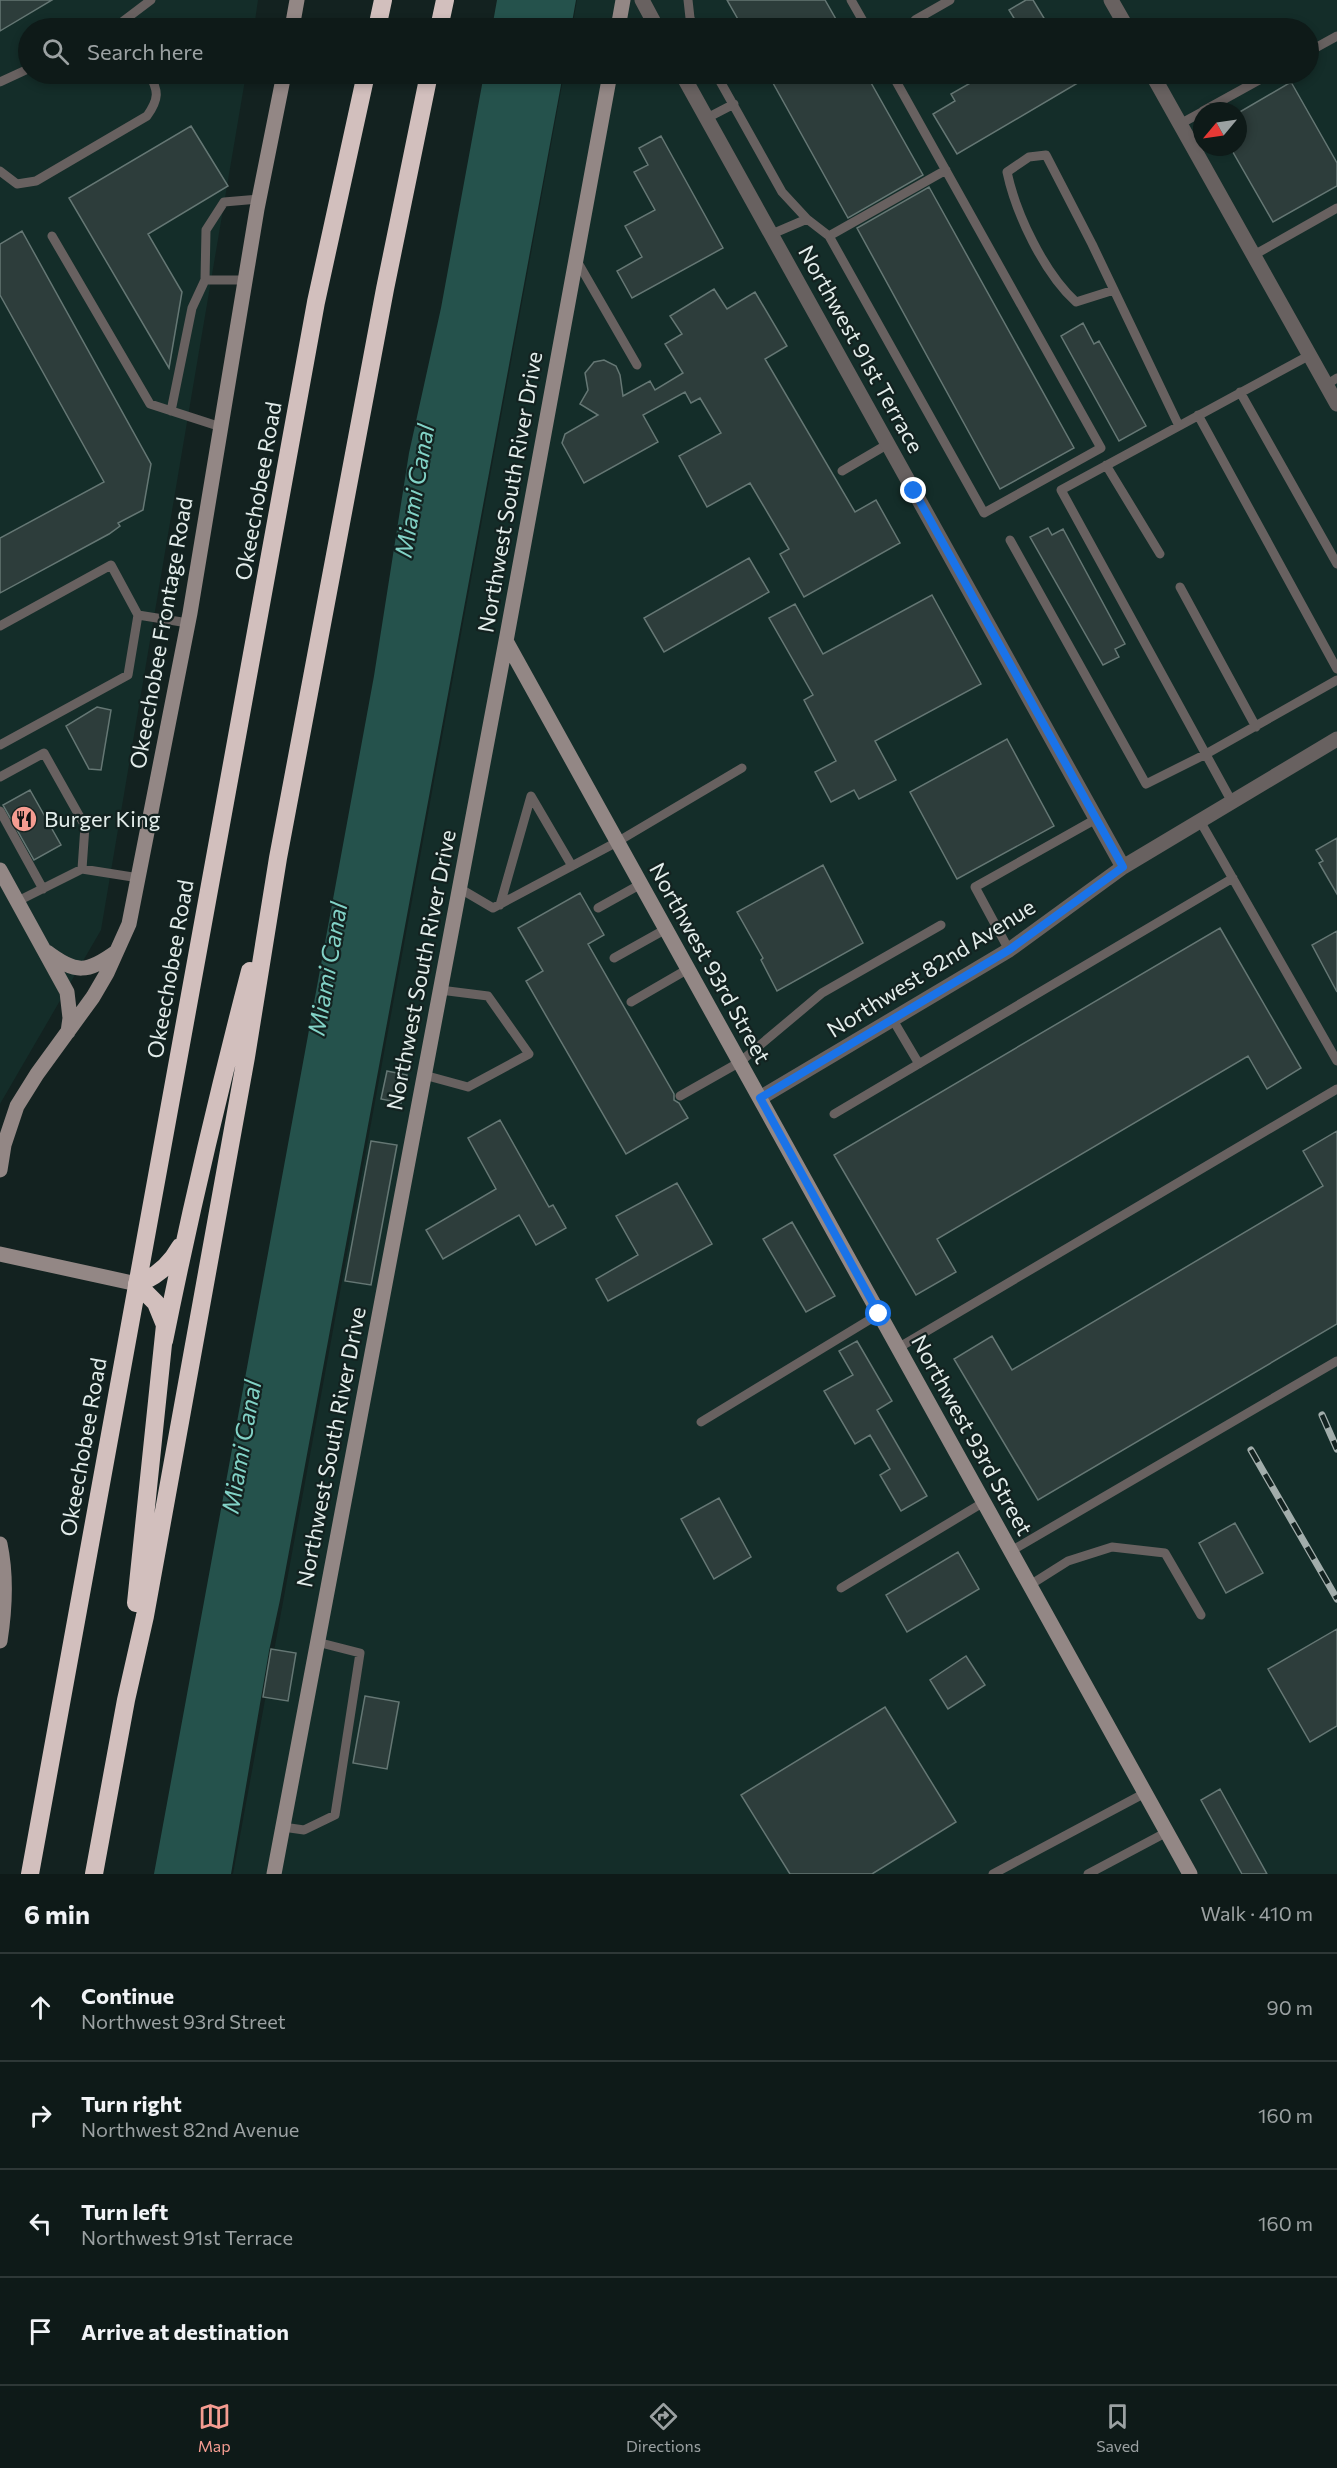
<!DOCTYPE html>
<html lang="en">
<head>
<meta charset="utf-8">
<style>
  body { margin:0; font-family:Commissioner,sans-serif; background:#1c2725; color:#f1f3f6 }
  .compass { position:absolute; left:1193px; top:102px; width:54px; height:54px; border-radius:50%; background:#0e1a18; box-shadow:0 3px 9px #0003; rotate:241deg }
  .stop { position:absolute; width:18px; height:18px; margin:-14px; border:4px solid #1a73e8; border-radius:50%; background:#fff }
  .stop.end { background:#1a73e8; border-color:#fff; box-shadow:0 2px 6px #0008 }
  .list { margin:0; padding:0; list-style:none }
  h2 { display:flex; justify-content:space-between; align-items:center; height:78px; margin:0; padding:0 24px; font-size:26px }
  h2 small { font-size:20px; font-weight:400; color:#9ba1a2 }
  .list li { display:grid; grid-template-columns:39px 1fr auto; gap:18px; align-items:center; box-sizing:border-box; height:108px; padding:0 24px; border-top:2px solid #2e3837 }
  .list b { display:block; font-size:22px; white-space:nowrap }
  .list p { margin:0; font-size:20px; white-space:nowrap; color:#9ba1a2 }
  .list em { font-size:20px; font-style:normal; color:#9ba1a2 }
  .icon { flex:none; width:33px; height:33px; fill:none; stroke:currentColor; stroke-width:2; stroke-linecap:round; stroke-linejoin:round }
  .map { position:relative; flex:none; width:1337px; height:1874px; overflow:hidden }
  .search { position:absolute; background:#0e1a18; box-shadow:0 3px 9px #0003; left:18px; right:18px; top:18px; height:66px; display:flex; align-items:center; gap:15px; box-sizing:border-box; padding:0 21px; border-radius:33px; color:#9ba1a2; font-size:22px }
  .sheet { height:510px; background:#0e1a18 }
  nav { display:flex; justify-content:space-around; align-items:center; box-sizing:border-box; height:84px; border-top:2px solid #2e3837; background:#0e1a18; font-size:16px; color:#9ba1a2 }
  nav a { display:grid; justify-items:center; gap:3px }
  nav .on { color:#f59c91 }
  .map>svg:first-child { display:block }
  .built { fill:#142d29; fill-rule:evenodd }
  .water { fill:#25524c }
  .building { fill:#2d3d3b; stroke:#657774; stroke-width:1.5 }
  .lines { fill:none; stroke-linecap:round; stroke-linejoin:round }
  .lane { stroke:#686160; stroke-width:9 }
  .street { stroke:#686160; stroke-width:15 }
  .secondary { stroke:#938785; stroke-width:15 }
  .highway { stroke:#d2bfbd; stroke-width:18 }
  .rail-casing { stroke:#a2adab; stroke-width:7 }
  .rail { stroke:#132220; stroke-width:4.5; stroke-dasharray:14; stroke-linecap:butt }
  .route { stroke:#1a73e8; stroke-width:8 }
  .labels { text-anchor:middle; stroke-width:4.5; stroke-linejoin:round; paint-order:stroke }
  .street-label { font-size:22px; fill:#e3edeb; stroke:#132220 }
  .poi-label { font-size:22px; fill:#e3edeb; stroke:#132220; text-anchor:start }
  .water-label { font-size:24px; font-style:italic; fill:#82d3c7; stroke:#132220 }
</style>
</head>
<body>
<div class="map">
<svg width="1337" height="1874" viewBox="0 0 1337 1874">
  <rect width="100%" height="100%" fill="#132220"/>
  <path class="built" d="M0 0H258L254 28H28V74H246L101 930 0 1104Z
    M577 0H1337V1874H233L564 74H1308V28H572ZM1202 111H1238V147H1202Z"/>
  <path class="water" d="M497 0H576L571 28H492Z
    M484 74H563L280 1600 269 1651 231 1874H154L374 676 409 453 441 308Z"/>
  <path class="building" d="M0 0H52L0 31Z
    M727 0H825L841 28H743Z
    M1026 0H1033L1050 28H1020L1009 10Z
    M768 74H866L923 175 848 218Z
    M986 74H1093L957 154 933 114 955 101 951 94Z
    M1291 82 1337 163V186L1273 222 1230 147H1238V113Z
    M191 126 228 186 148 234 182 292 169 368 69 198Z
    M661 136 723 248 632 298 617 271 642 257 625 226 655 210 634 172 648 165 639 148Z
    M929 187 1074 448 1000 489 857 228Z
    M22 231 151 464 143 510 118 523 120 526 109 534 0 593V538L104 482 0 295V244Z
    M714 289 727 309 755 292 787 346 765 359 855 512 876 500 900 543 804 597 780 554 789 549 750 483 707 507 679 456 721 433 700 398 691 403 685 392 643 415 658 442 584 483 562 443 565 434 598 415 580 404 588 390 585 373 594 362 604 360 616 366 620 375 623 396 650 381 655 390 683 373 665 344 682 334 670 316Z
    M1083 323 1094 344 1099 341 1146 426 1119 441 1061 336Z
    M1048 528 1052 535 1063 529 1125 644 1115 649 1119 657 1103 665 1030 537Z
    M749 558 769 592 664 652 644 618Z
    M932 595 981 684 875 741 896 780 859 799 854 790 831 802 815 772 836 761 804 700 813 695 769 618 795 604 823 654Z
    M97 707 111 710 101 770 89 769 66 726Z
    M1007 739 1054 826 957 879 910 792Z
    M30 790 61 845 34 860 3 805Z
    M1337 838V894L1319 863 1323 861 1316 850Z
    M823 865 863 943 777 991 761 960 763 958 737 912Z
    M580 893 604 935 588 944 674 1094V1100L679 1103 688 1118 626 1154 526 981 543 971 518 928Z
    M1220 928 1301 1068 1267 1089 1248 1056 937 1239 956 1272 916 1295 834 1155Z
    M1337 931V992L1312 945Z
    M387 1071 407 1075 401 1103 381 1099Z
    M500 1120 549 1207 553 1205 566 1228 536 1245 519 1215 443 1259 426 1230 496 1189 468 1138Z
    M1337 1131V1324L1038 1500 954 1359 992 1336 1012 1370 1323 1186 1303 1151Z
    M371 1141 397 1145 371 1285 345 1281Z
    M677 1183 712 1244 608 1301 596 1279 638 1255 616 1216Z
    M792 1222 835 1296 806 1312 763 1239Z
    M857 1341 892 1401 877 1410 927 1496 901 1511 880 1475 890 1469 870 1435 855 1444 824 1391 853 1375 839 1351Z
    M719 1498 751 1557 714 1579 681 1519Z
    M1235 1523 1263 1573 1226 1593 1199 1543Z
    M958 1552 979 1589 907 1632 886 1595Z
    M1337 1629V1726L1310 1742 1268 1669Z
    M271 1649 296 1653 288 1701 263 1697Z
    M966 1656 985 1685 948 1709 930 1680Z
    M365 1696 399 1702 387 1769 353 1763Z
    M885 1707 956 1822 872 1874H790L741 1795Z
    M1220 1789 1267 1874H1242L1201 1800Z"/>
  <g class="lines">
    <path class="lane" d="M688 0 690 18 694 28
      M851 0 867 28
      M114 28 151 0
      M920 28 915 20 950 0
      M1308 52 1337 36
      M716 74 782 192 807 219
      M892 74 1101 448 984 513 829 236 946 170
      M0 82 28 69
      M1203 111 1270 74
      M707 118 734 104
      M1180 124 1202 112
      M0 171 17 184 36 181 147 116C159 99 159 91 149 74
      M772 234 807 219 829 236
      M52 236 150 404 221 427
      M1254 255 1337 208
      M577 261 637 365
      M205 280H245
      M1114 290 1076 302C1044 273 1016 214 1007 172L1029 157 1046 155 1092 244 1179 426
      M1326 385 1337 378
      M1240 392 1337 564
      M171 411 192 308 205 280 206 230 224 202 259 199
      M1198 415 1337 669
      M1106 465 1160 554
      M842 471 888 444
      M1010 540 1146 784 1206 754 1337 680
      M1180 587 1256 727
      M0 626 111 565 138 615
      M0 745 128 675 138 615 188 623
      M0 777 44 753 85 826 82 869
      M1232 802 1061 490 1310 355
      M0 811 43 889
      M1200 821 1337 1061
      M459 888 493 908 617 842 742 768
      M18 901 82 869 139 878
      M500 905 531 796 572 866
      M598 908 641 884
      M1009 950 975 887 1096 819
      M614 958 666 929
      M631 1002 688 969
      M893 1020 919 1064
      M424 1075 468 1087 529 1054 488 996 440 990
      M680 1096 740 1062 822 993 941 925
      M834 1114 1233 878
      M898 1348 1337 1089
      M701 1422 879 1314
      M1011 1551 1337 1361
      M1030 1585 1068 1561 1112 1547 1165 1553 1201 1615
      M841 1588 984 1502
      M283 1827 304 1830 335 1815 360 1653 317 1642
      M993 1874 1145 1793
      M1088 1874 1167 1832"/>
    <path class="street" d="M642 0 657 28
      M1111 0 1127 28
      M682 74 1123 867
      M1152 74 1337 404
      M760 1098 1009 950 1123 867 1337 739"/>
    <path class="secondary" d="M292 28 297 0
      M618 28 623 0
      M506 641 1190 1874
      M0 870 67 992 70 1018 68 1032
      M47 952C76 974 87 973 116 952
      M0 1170 4 1145 17 1106 37 1074 93 997 107 973 129 924 190 613 257 209 284 74
      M0 1254 137 1284
      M0 1544C7 1577 5 1609 0 1641
      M274 1874 506 641 610 74"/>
    <path class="highway" d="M377 28 383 0
      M439 28 445 0
      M137 1284C156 1277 170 1265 180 1247
      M164 1341C189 1217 218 1094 250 971
      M136 1603 165 1325 156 1303 137 1284
      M30 1874 316 302 366 74
      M94 1874 126 1700 145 1616 246 1057 278 858 385 289 429 74"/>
    <g class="rail-casing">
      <path id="rail" d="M1322 1415 1337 1449
        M1251 1450 1337 1599"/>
    </g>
    <use href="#rail" class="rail"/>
  </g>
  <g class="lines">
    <path class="route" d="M879 1314 760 1098 1009 950 1123 867 914 491"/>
  </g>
  <defs>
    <g id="restaurant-disc" transform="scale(1.35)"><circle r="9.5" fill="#f59c91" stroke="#132220"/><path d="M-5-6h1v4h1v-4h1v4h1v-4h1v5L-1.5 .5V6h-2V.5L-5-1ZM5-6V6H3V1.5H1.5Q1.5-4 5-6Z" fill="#111"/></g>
  </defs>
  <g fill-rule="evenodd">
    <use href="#restaurant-disc" x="24" y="819"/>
  </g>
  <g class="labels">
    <g class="street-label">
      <text transform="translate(861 349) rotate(61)" y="8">Northwest 91st Terrace</text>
      <text transform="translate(258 491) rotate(-80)" y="8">Okeechobee Road</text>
      <text transform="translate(510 492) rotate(-80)" y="8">Northwest South River Drive</text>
      <text transform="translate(161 633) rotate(-80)" y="8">Okeechobee Frontage Road</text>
      <text transform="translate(710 963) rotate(61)" y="8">Northwest 93rd Street</text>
      <text transform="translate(931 968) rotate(-32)" y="8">Northwest 82nd Avenue</text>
      <text transform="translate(170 969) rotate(-80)" y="8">Okeechobee Road</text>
      <text transform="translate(421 970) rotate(-79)" y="8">Northwest South River Drive</text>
      <text transform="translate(972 1435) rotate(61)" y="8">Northwest 93rd Street</text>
      <text transform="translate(83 1447) rotate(-80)" y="8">Okeechobee Road</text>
      <text transform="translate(331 1447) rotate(-79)" y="8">Northwest South River Drive</text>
    </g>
    <g class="poi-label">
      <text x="44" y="827">Burger King</text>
    </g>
    <g class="water-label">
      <text transform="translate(415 491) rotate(-80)" y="8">Miami Canal</text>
      <text transform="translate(328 969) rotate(-80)" y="8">Miami Canal</text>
      <text transform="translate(242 1447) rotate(-80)" y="8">Miami Canal</text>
    </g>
  </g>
</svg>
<svg class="compass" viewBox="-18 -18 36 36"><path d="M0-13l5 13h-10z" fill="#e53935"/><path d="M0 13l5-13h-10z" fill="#9ba1a2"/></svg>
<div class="stop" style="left:879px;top:1314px"></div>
<div class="stop end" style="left:914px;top:491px"></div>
<div class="search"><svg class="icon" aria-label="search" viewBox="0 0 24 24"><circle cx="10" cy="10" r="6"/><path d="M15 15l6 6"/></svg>Search here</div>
</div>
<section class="sheet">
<h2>6 min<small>Walk · 410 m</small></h2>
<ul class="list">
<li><svg class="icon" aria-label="ahead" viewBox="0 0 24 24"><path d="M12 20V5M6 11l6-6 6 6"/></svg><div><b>Continue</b><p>Northwest 93rd Street</p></div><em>90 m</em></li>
<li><svg class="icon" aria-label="right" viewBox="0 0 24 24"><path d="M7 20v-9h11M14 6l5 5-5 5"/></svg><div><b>Turn right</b><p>Northwest 82nd Avenue</p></div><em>160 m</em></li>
<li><svg class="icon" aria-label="left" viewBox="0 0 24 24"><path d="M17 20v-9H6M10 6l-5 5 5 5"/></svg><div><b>Turn left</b><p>Northwest 91st Terrace</p></div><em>160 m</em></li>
<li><svg class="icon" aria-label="arrive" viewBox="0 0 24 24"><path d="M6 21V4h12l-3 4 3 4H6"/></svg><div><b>Arrive at destination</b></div></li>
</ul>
</section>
<nav>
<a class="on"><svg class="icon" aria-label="map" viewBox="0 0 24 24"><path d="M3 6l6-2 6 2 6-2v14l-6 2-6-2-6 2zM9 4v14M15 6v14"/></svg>Map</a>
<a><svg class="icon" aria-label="directions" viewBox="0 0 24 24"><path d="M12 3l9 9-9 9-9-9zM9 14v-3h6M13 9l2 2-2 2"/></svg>Directions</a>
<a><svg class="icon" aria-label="saved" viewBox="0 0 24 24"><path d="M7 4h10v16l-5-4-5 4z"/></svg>Saved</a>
</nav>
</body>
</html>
